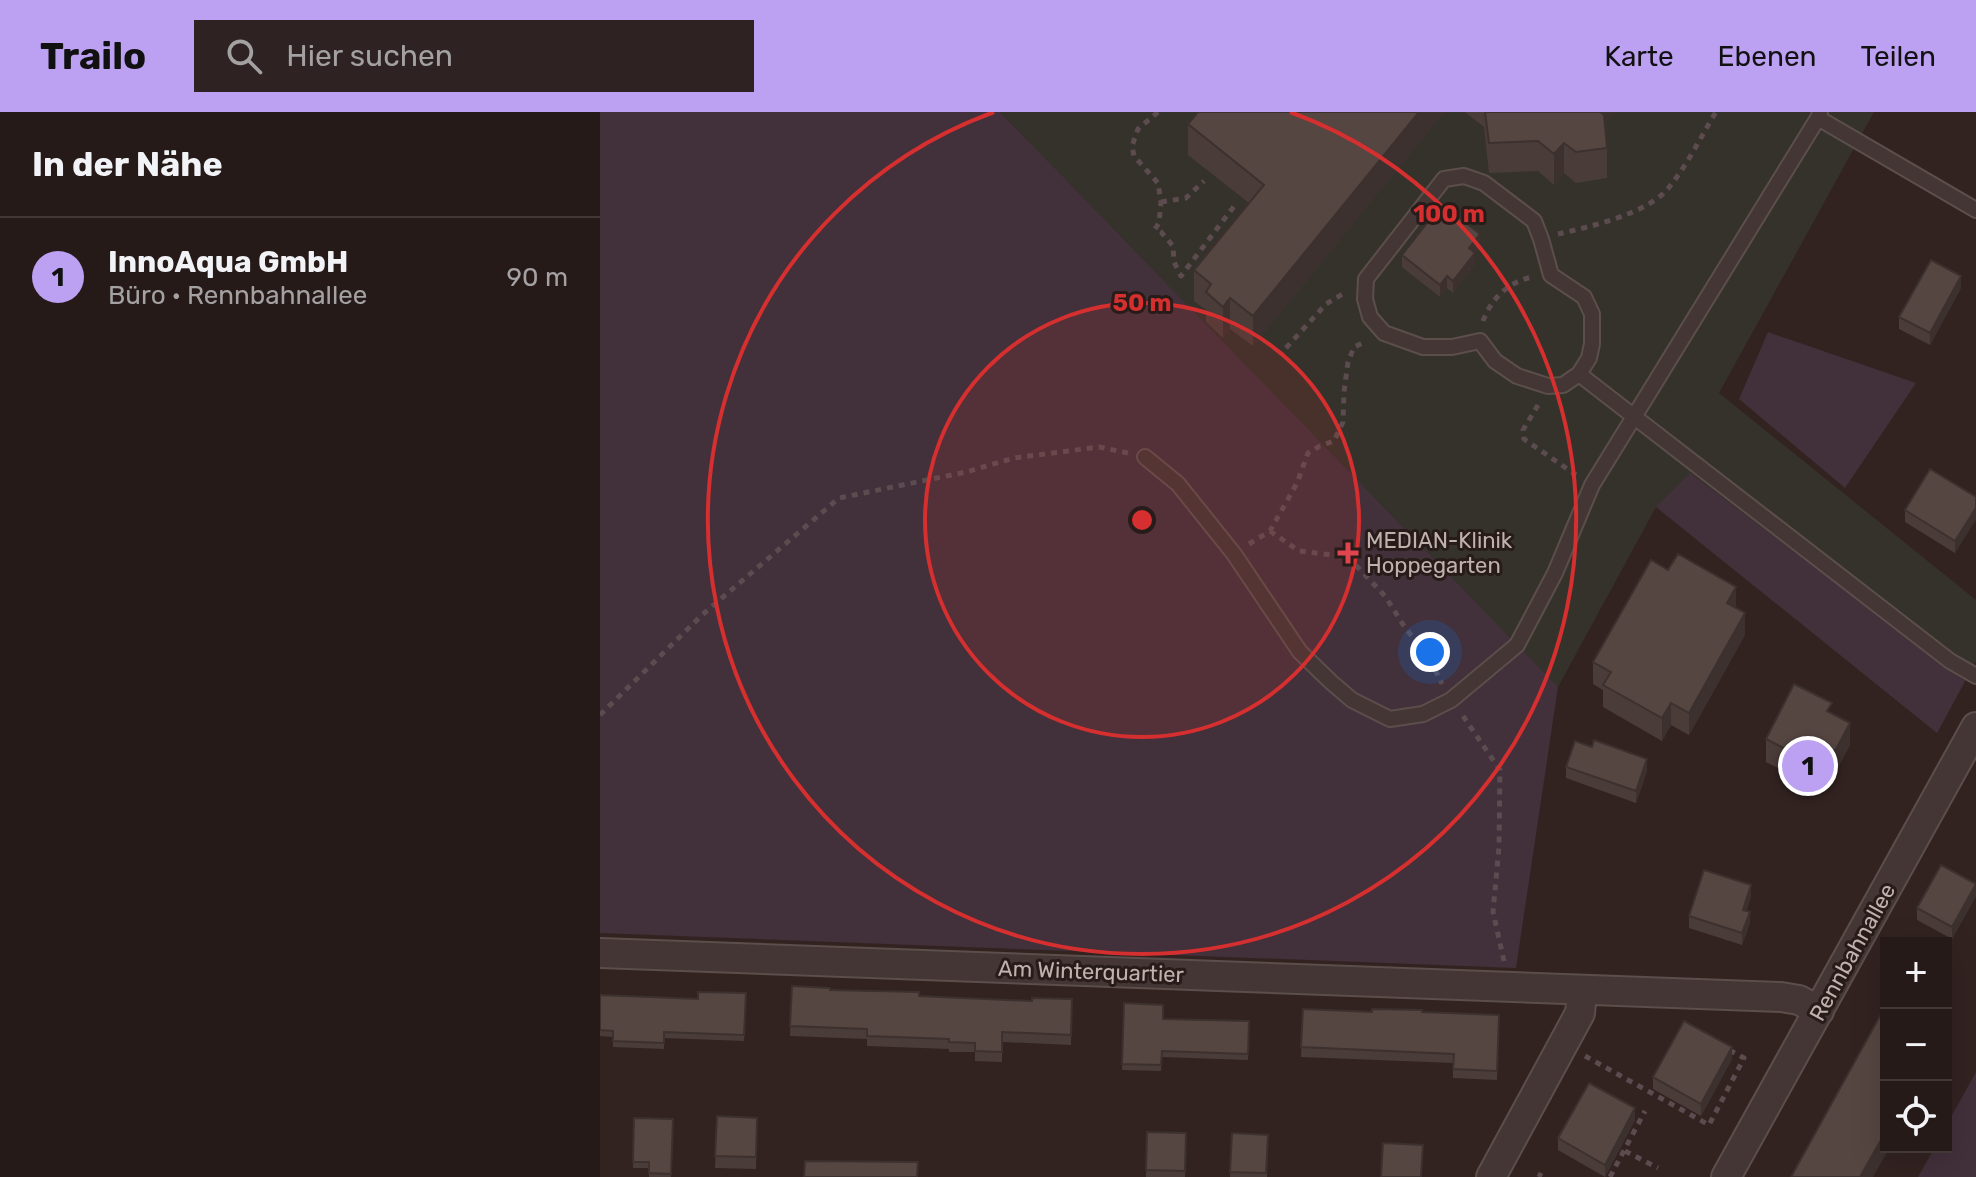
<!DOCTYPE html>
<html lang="de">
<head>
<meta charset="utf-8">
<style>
  body { margin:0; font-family:Rubik,sans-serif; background:#2e2322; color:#f1f3f6 }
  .controls { position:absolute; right:24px; bottom:24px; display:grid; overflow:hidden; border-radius:0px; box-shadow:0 8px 32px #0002 }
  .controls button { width:72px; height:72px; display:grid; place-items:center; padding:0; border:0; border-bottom:2px solid #423838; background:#261a19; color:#f1f3f6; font:40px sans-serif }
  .you { position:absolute; left:830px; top:540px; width:28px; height:28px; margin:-20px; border:6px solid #fff; border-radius:50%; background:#1a73e8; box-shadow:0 0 0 12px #1a73e833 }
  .badge { display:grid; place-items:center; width:52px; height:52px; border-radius:50%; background:#bca0f2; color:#111; font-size:26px; font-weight:700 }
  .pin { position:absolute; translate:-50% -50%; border:4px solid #fff; box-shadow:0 2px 8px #0006 }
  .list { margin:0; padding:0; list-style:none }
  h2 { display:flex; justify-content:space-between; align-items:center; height:104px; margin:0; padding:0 32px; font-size:34px }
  h2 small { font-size:26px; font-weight:400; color:#a4a1a2 }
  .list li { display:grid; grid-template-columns:52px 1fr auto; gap:24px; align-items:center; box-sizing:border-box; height:120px; padding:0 32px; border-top:2px solid #423838 }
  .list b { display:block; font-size:30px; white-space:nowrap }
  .list p { margin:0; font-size:26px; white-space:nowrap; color:#a4a1a2 }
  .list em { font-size:26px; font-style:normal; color:#a4a1a2 }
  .icon { flex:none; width:44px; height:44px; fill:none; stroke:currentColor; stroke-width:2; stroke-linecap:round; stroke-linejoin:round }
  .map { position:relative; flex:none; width:1376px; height:1065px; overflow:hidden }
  header { display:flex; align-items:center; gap:48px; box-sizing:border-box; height:112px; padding:0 40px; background:#bca0f2; color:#111 }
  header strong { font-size:38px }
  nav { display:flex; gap:44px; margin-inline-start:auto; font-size:28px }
  .search { width:560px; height:72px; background:#2e2322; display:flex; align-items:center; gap:20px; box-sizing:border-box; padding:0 28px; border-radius:0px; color:#a4a1a2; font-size:30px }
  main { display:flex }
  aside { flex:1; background:#261a19 }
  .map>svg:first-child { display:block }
  .medical { fill:#35322b }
  .green { fill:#42303a }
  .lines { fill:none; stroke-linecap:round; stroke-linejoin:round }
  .lane-casing { stroke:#5b4e4b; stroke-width:18 }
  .street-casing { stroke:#5b4e4b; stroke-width:32 }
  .path { stroke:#5c4c50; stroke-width:5; stroke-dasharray:6 6; stroke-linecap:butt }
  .lane { stroke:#433634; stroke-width:14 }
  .street { stroke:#433634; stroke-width:28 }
  .wall { fill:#4a3c39 }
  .shaded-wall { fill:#3c312e }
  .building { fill:#564642; stroke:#3c312e; stroke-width:2 }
  .ring { fill:none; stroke:#d52f2f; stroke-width:4 }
  .health-dot { fill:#e0444e; stroke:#271c19; stroke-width:3 }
  .labels { text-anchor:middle; stroke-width:6; stroke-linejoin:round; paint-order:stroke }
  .poi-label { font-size:22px; fill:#c0b1ae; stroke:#271c19; text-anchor:start }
  .street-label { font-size:22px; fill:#c0b1ae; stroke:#271c19 }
  .centre { fill:#d52f2f; stroke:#271c19; stroke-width:4 }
  .ring-label { font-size:24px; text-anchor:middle; font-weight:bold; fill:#d52f2f; stroke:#271c19; stroke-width:6; stroke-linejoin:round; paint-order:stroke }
</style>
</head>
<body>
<header>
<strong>Trailo</strong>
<div class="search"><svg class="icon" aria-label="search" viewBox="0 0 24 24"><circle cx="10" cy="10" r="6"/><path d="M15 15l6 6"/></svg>Hier suchen</div>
<nav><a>Karte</a><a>Ebenen</a><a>Teilen</a></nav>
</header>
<main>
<aside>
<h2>In der Nähe<small></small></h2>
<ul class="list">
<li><span class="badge">1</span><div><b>InnoAqua GmbH</b><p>Büro · Rennbahnallee</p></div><em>90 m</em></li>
</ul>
</aside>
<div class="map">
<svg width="1376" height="1065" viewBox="0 0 1376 1065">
  <rect width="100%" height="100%" fill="#322321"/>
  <path class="medical" d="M400 0H1274L1119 281 1376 488V549L1337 621 1056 395 807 852 430 31Z"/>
  <path class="green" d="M0 0H400L958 575 916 856 0 821Z
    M1168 220 1316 271 1245 376 1139 287Z
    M1090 361 1365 569 1337 621 1056 395Z
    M1376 960V1065H1318L1335 1035H1346V1014Z"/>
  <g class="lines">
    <g class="lane-casing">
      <path id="lane" d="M1218 6 1376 98
        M979 262 989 246 992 232V202L984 185 951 163 941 127 934 109 884 71 864 64 844 67 766 167 765 187 770 205 784 221 823 235H852L880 229 895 249 917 264 948 274 963 273 979 262 1350 549 1376 564
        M545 345 578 372 634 442 700 540 731 570 752 588 790 607 823 602 851 588 917 533 955 461 992 373 1218 6 1220 0"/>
    </g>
    <g class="street-casing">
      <path id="street" d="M0 841 1181 885 1199 888 1219 899
        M891 1065 980 901 982 879
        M1126 1065 1376 615"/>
    </g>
    <path class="path" d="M558 0 538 17 532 34 534 44 558 71 561 90 559 111 555 117 561 120 573 134 574 150 581 164 635 93
      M561 90 586 86 604 69
      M958 122C989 115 1051 101 1070 74 1088 52 1101 24 1116 0
      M883 209C891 187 909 169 933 165
      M686 236 726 192 746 180
      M938 293 923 318 924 327 976 363
      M670 419 699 439 748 445 785 484 804 514 831 549 842 572
      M649 432 670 419 697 371 708 341 720 334 734 329 743 310 744 280 748 250 754 235 765 230
      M0 603 102 503 239 386 366 360 414 346 499 335 528 341
      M863 604 900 658 899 735 893 800 904 849
      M985 944 1109 1013 1144 946 1129 938
      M1025 1039 1058 1056
      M939 1065 941 1061
      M1010 1065 1045 999"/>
    <use href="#lane" class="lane"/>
    <use href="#street" class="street"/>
  </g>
  <path class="wall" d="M598 0H844L653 234 630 217 623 226 606 210V198L594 189V158L649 91 588 43V12Z
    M865 0H1014L1005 11 1007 36V66L976 71 964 61 954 73 938 59 889 61 884 15Z
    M880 134 875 141V153L853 181 847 176 840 185 802 155V143Z
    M1361 176 1330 233 1299 217V205Z
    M1376 385 1355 441 1305 410V398Z
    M1136 496 1145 523 1089 623 1071 613 1062 629 1003 595V578L993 572V550Z
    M1232 601 1250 633 1235 661 1226 657 1217 676 1166 650V627Z
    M966 655 1047 659 1036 691 966 666Z
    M1376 784 1352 827 1317 808V796Z
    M1151 785 1146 799 1150 811 1142 833 1089 816V804Z
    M192 874 319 884 432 889 472 887 471 933 402 930V950L375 949V940H349V937L267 934V927L190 924Z
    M146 881 144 929 64 926V937L13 935V925L0 924V883L98 887Z
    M524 891 563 907 649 909 648 948 562 945 561 959 522 958Z
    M703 897 899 903 897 968 853 966V951L701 945Z
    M1132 947 1101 1004 1053 977V965Z
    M117 1004 157 1006 156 1057 115 1056Z
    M34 1006 73 1007 71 1065H49V1056H33Z
    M1035 1008 1005 1065 958 1038V1026Z
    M547 1020 586 1021 585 1065H546Z
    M632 1021 668 1023 667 1065H630Z"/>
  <path class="shaded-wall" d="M819 0H844L653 234V204Z
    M994 0H1014L994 25Z
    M964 31V61L954 73V42Z
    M880 122V134L869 148V136Z
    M875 141V153L853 181V169Z
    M847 164V176L840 185V173Z
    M1361 164V176L1330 233V221Z
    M630 186V217L623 226V195Z
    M1376 396V408L1355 441V429Z
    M1136 475V498L1127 491Z
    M1145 501V523L1089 623V601Z
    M1071 591V613L1062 629V606Z
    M1250 611V633L1235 661V639Z
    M1226 634V657L1217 676V653Z
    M1047 647V659L1036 691V679Z
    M1376 772V784L1352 827V815Z
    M1151 773V785L1143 810V798Z
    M1150 800V811L1142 833V821Z
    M1348 908V930L1346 933V911Z
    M1132 935V947L1101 1004V992Z
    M1035 996V1008L1005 1065V1053Z
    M1286 1019V1035H1290L1273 1065H1260Z"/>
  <path class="building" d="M598 0H819L653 204 630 186 623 195 606 180 611 172 594 158 664 73 588 12Z
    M885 0H1000L1004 3 1007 36 976 40 964 31 954 42 938 29 889 31Z
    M842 92 880 122 869 136 875 141 853 169 847 164 840 173 802 143Z
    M1331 148 1361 164 1330 221 1299 205Z
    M1330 357 1376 385V396L1355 429 1305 398Z
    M1078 442 1136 475 1127 491 1145 501 1089 601 1071 591 1062 606 1003 573 1011 560 993 550 1051 448 1068 458Z
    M1194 572 1232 591 1227 599 1250 611 1235 639 1226 634 1217 653 1166 627Z
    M994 628 1047 647 1036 679 966 655 975 629 992 635Z
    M1341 753 1376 772 1352 815 1317 796Z
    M1104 758 1151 773 1143 798 1150 800 1142 821 1089 804Z
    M192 874 230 876V878L319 880V884L432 889V886L472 887 471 923 402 920V940L375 939V931L349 930V927L267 924V917L190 914Z
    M98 880 146 881 144 923 64 920V931L13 929V919L0 918V883L98 887Z
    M524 891 563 893V907L649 909 648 942 562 939 561 953 522 952Z
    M1286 893V1019L1260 1065H1191Z
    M703 897 772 900V897L822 898V900L899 903 897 959 853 957 854 942 701 935Z
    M1084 909 1132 935 1101 992 1053 965Z
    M989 971 1035 996 1005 1053 958 1026Z
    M117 1004 157 1006 156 1045 115 1044Z
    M34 1006 73 1007 71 1062 49 1061V1050H33Z
    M547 1020 586 1021 585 1059 546 1058Z
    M632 1021 668 1023 666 1061 630 1060Z
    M783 1031 823 1033 821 1065H781Z
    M205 1049 318 1050 317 1065H204Z"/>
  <circle cx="542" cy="408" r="217" fill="#d52f2f" fill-opacity=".12"/>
  <g class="ring">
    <circle cx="542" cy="408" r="217"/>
    <path d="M690 0A434 434 0 1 1 394 0"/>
  </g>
  <path class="health-dot" d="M744 429h8v8h8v8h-8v8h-8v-8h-8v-8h8z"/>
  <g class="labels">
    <g class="poi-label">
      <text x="766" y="436">MEDIAN-Klinik<tspan x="766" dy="25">Hoppegarten</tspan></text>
    </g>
    <g class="street-label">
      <text transform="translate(1252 840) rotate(-61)" y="8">Rennbahnallee</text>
      <text transform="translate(491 859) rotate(2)" y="8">Am Winterquartier</text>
    </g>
  </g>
  <circle cx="542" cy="408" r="12" class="centre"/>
  <g class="ring-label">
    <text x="849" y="110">100 m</text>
    <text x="542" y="199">50 m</text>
  </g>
</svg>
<div class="controls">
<button>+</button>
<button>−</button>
<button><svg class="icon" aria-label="locate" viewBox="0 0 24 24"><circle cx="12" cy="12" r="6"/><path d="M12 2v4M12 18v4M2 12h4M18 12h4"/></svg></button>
</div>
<div class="you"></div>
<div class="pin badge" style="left:1208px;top:654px">1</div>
</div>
</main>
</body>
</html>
